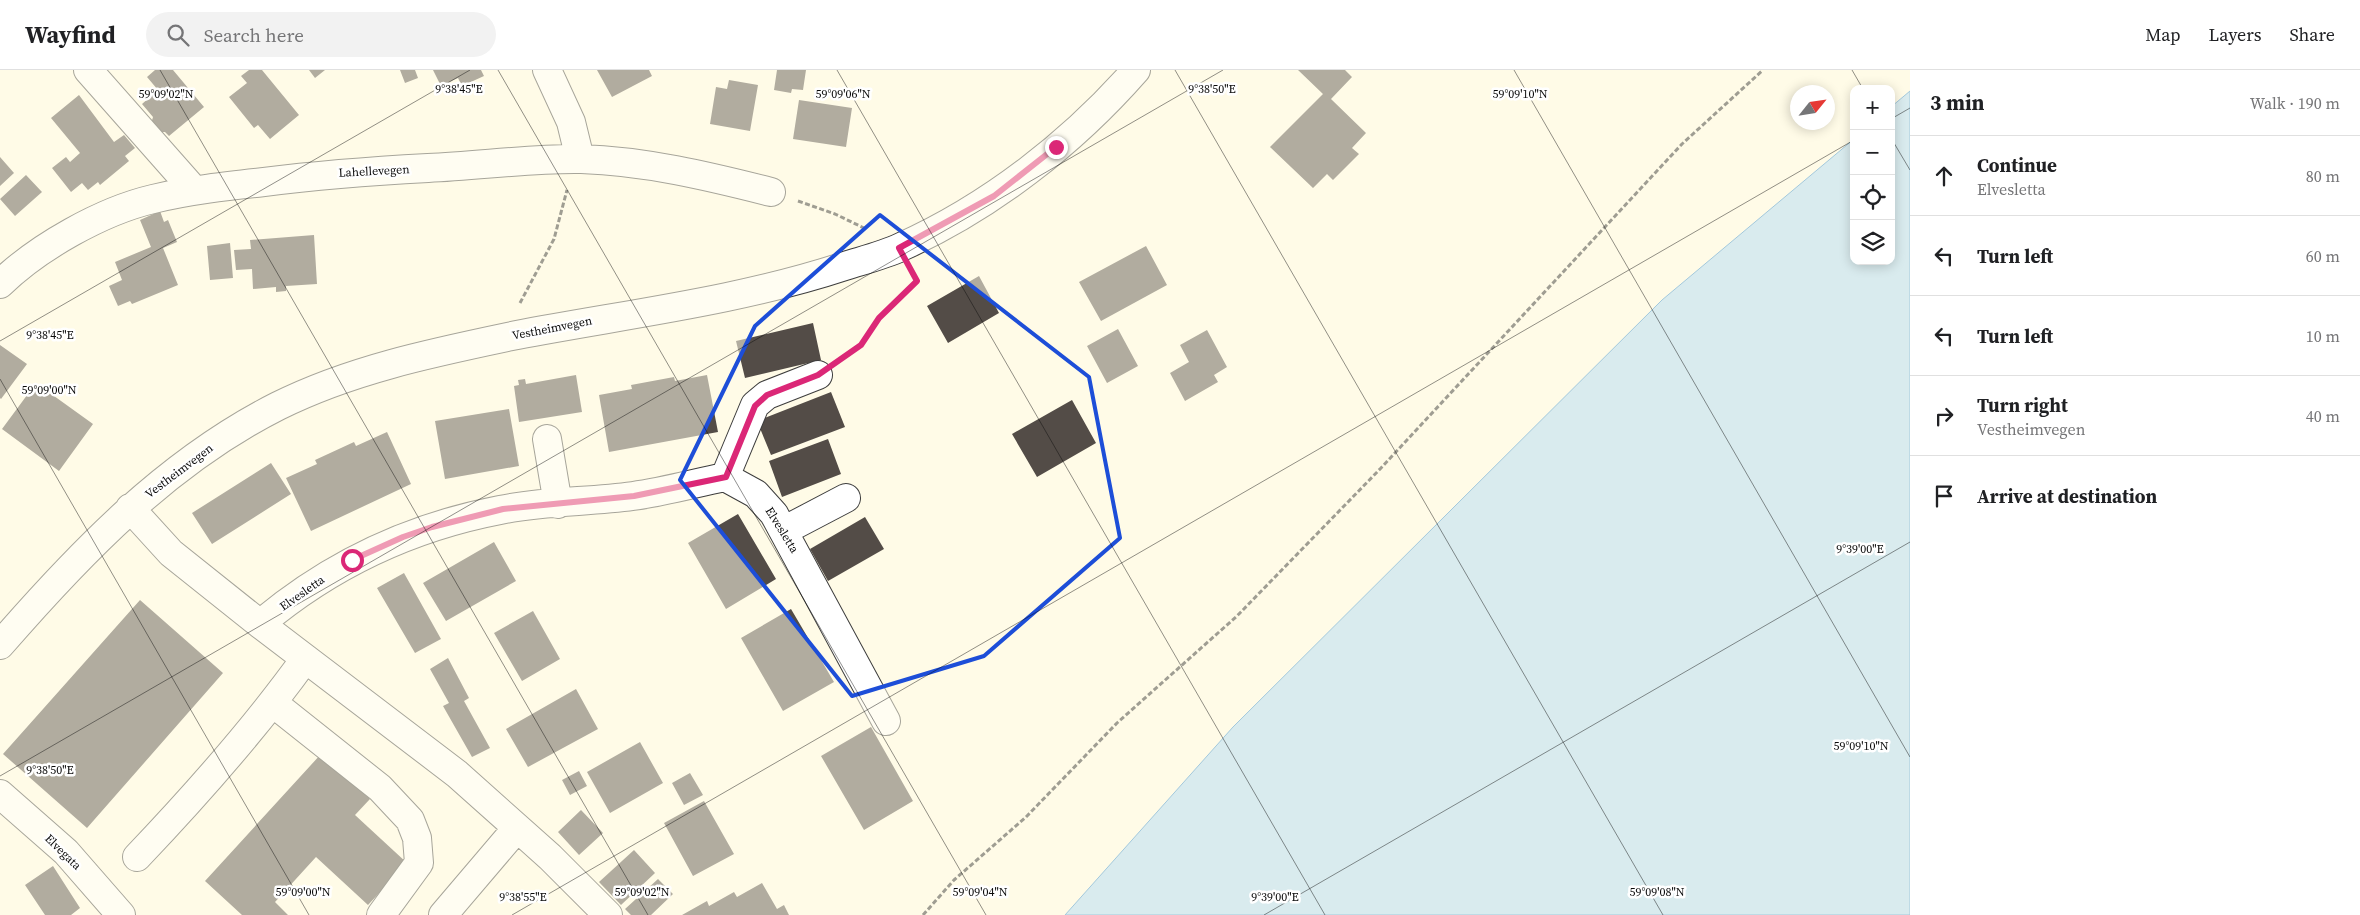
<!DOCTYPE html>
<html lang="en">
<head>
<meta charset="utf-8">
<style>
  body { margin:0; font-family:"Source Serif 4",serif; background:#f2f2f2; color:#202124 }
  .controls { position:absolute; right:15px; top:15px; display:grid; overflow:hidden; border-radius:10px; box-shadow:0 2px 12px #0003 }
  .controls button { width:45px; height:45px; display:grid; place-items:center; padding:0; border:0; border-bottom:1px solid #e0e0e0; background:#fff; color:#202124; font:25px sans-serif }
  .compass { position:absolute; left:1790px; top:15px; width:45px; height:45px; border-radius:50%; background:#fff; box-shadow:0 2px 12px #0003; rotate:60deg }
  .stop { position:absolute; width:15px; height:15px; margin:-11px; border:4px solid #db2777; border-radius:50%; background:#fff }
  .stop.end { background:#db2777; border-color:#fff; box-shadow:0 1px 5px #0008 }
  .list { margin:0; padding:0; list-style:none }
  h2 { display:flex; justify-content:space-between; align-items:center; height:65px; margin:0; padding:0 20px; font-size:21px }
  h2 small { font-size:16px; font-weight:400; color:#757577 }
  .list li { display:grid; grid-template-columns:32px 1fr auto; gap:15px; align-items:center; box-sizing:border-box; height:80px; padding:0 20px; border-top:1px solid #e0e0e0 }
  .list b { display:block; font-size:19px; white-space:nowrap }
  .list p { margin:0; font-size:16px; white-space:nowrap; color:#757577 }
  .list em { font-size:16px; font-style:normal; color:#757577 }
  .icon { flex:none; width:28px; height:28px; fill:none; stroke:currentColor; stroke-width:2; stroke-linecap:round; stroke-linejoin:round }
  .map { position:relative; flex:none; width:1910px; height:845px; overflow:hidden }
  header { display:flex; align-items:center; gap:30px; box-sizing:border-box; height:70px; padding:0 25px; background:#fff; border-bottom:1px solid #e0e0e0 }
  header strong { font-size:24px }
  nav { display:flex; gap:28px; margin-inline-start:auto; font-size:18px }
  .search { width:350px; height:45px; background:#f2f2f2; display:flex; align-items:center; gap:12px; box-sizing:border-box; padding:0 18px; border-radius:28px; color:#757577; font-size:19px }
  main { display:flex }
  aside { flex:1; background:#fff }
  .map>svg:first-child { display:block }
  .water { fill:#acd8f6; stroke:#338ace }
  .building { fill:#534c47 }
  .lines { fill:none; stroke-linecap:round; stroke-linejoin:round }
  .minor-casing { stroke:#3d3d3d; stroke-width:30 }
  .path { stroke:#2c2c2c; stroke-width:3; stroke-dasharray:5 2.5; stroke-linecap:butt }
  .minor { stroke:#fff; stroke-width:28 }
  .route { stroke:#db2777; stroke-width:6 }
  .marked { fill:none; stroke:#1d4ed8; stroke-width:4; stroke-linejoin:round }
  .ticks { fill:none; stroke:#0a0a0a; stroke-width:1; stroke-opacity:0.45 }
  .labels { text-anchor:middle; stroke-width:5; stroke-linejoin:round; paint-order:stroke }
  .street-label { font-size:12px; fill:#0a0a0a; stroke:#fff }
  .ticks-label { font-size:12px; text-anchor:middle; fill:#0a0a0a; stroke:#fff; stroke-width:5; stroke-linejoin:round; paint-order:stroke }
</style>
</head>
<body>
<header>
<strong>Wayfind</strong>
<div class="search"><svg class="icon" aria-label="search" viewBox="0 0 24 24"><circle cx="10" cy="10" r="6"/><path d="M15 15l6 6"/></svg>Search here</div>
<nav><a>Map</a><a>Layers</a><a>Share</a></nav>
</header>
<main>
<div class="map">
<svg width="1910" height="845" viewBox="0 0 1910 845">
  <rect width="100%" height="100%" fill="#fffbe7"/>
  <path class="water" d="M1910 21V845H1065L1233 657 1662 230 1854 69V191H1891V37Z"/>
  <path class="building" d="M155 0H173L204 37 169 66 165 62H157L151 54 153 47 142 34 158 20 147 7Z
    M249 0H262L299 45 270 69 258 55 254 58 229 27 247 13 241 6Z
    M309 0H325L315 8Z
    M400 0H415L418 8 405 13Z
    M433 0H481L484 6 462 16 458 8 441 16Z
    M597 0H649L652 6 612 27Z
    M777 0H806L803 20 792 19 791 23 774 20Z
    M1298 0H1345L1352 7 1331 29 1366 63 1352 78 1359 84 1333 110 1327 104 1313 118 1270 77 1323 24Z
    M729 10 758 15 750 61 710 54 716 17 727 19Z
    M79 25 114 72 124 65 135 78 125 86 129 91 100 115 98 112 88 120 82 113 71 122 52 98 66 87 70 92 80 83 51 48Z
    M799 30 852 38 846 77 793 69Z
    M0 87 14 103 0 116Z
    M26 105 42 122 15 146 0 129Z
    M160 141 164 152 168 150 177 172 163 178 178 215 132 234 130 231 118 236 109 216 122 210 115 192 151 177 140 150Z
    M314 165 317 214 286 216V221L276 222V217L253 219 252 199 236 200 234 180 251 179 250 170Z
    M230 173 233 208 210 210 207 176Z
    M1146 176 1167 215 1101 251 1079 212Z
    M979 206 999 243 948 273 927 236Z
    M813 253 821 290 745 308 736 271Z
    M1118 259 1138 296 1107 313 1087 276Z
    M1207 260 1227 297 1214 305 1218 312 1185 331 1170 303 1189 292 1180 275Z
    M0 275 27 294 1 329 0 328Z
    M576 305 582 342 519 352 514 316 519 315 518 310 525 309 526 314Z
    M707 305 718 362 609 382 599 325 632 319 631 315 674 307 675 311Z
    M36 313 93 354 59 401 2 359Z
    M831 322 845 357 771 385 757 351Z
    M1072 330 1096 373 1037 407 1012 364Z
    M509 339 519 396 445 409 435 351Z
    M387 362 411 414 311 461 286 408 317 394 315 390 354 372 356 376Z
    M828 369 841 404 782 427 769 391Z
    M271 393 291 424 212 474 192 443Z
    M738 444 776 509 726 539 688 473Z
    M865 447 884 479 828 511 810 479Z
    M494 472 516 511 446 551 423 513Z
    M404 503 441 569 415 583 377 518Z
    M140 530 223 603 87 758 3 684Z
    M791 539 834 612 783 641 741 568Z
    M533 541 560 589 522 611 494 563Z
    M448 588 469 628 464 631 490 678 472 687 443 636 449 633 430 599Z
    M576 619 598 659 528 697 506 659Z
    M871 657 913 731 864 760 821 686Z
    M640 672 663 713 610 743 587 702Z
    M321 684 370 729 355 745 407 793 368 835 316 787 275 832 288 845H242L205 811Z
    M579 701 587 716 570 725 562 710Z
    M690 703 703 725 684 735 672 713Z
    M704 731 734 784 693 806 664 753Z
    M581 740 603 763 579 785 558 762Z
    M634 780 655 803 621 835 599 812Z
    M53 796 80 838 71 845H45L25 815Z
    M658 809 673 824 651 845H631L625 839Z
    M762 813 777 839 784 835 789 845H682L707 831 709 836 734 822 737 827Z"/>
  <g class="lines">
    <g class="minor-casing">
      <path id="minor" d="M88 0 194 120
        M547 0 571 52 580 89
        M0 214C38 177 102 141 153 129 190 120 227 116 264 112 319 105 373 101 428 98 479 96 531 88 581 89 645 91 708 106 771 122
        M547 369 558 434
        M725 407 755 335 767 325 818 305
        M130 438 171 483 260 554 457 704 550 787 608 845
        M785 460 846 428
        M260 554C330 495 411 457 500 440 543 431 589 432 633 426 664 422 695 413 725 407L756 424 774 444 886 651
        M0 575C80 483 167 392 278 336 352 299 436 282 517 265 627 244 739 231 845 196 864 190 884 185 901 177 990 137 1072 73 1136 0
        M273 633 380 718 410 750 417 768 419 793 381 845
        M0 724 66 782 121 845
        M137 787C197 724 254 660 305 589
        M443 845 517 758"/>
    </g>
    <path class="path" d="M798 131 835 144 864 158
      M520 233 554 169 567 120
      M841 289 861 275 879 249 917 211 913 203
      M923 845 954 810 1026 747 1117 653 1237 546 1381 398 1682 74 1763 0"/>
    <use href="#minor" class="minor"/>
  </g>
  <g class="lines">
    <path class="route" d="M352 490 403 467 432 457 503 439 634 426 726 407 755 336 767 325 818 305 861 275 879 248 917 211 899 178 994 126 1056 77"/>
  </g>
  <path d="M0 0H1910V845H0ZM880 145 1089 307 1120 468 984 586 852 626 680 410 755 256Z" fill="#fffbe7" fill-opacity=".55" fill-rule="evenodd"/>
  <path class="marked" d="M880 145 1089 307 1120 468 984 586 852 626 680 410 755 256Z"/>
  <path class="ticks" d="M160 0 648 845M498 0 986 845M837 0 1325 845M1175 0 1663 845M1514 0 1910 687M1852 0 1863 19M1891 49 1910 38M1891 68 1910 100M0 271 470 0M0 309 309 845M0 706 1223 0M512 845 1854 70M1264 845 1910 472"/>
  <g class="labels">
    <g class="street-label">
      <text transform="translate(374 101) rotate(-3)" y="4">Lahellevegen</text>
      <text transform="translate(552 258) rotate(-11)" y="4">Vestheimvegen</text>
      <text transform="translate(179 401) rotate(-37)" y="4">Vestheimvegen</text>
      <text transform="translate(782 460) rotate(58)" y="4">Elvesletta</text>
      <text transform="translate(302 523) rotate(-35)" y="4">Elvesletta</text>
      <text transform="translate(63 782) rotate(44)" y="4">Elvegata</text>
    </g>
  </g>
  <g class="ticks-label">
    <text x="459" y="23">9°38'45"E</text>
    <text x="1212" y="23">9°38'50"E</text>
    <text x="166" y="28">59°09'02"N</text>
    <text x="843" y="28">59°09'06"N</text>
    <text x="1520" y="28">59°09'10"N</text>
    <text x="50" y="269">9°38'45"E</text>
    <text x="49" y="324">59°09'00"N</text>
    <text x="1860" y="483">9°39'00"E</text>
    <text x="1861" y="680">59°09'10"N</text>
    <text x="50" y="704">9°38'50"E</text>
    <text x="303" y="826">59°09'00"N</text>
    <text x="642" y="826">59°09'02"N</text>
    <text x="980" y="826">59°09'04"N</text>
    <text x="1657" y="826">59°09'08"N</text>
    <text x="523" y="831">9°38'55"E</text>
    <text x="1275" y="831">9°39'00"E</text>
  </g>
</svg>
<div class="controls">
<button>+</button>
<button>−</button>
<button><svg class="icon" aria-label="locate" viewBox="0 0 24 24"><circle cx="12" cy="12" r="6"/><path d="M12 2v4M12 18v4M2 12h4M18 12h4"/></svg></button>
<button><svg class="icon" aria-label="layers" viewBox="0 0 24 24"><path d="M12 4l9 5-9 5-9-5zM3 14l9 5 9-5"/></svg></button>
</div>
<svg class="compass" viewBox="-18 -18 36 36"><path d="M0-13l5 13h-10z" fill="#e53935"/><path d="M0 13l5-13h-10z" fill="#757577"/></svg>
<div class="stop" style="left:352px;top:490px"></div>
<div class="stop end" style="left:1056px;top:77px"></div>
</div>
<aside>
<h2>3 min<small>Walk · 190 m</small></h2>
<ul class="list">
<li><svg class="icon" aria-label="ahead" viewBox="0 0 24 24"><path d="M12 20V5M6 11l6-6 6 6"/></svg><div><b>Continue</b><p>Elvesletta</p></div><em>80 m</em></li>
<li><svg class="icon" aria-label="left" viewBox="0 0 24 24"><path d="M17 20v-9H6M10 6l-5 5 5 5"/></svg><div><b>Turn left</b></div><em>60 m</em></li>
<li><svg class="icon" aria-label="left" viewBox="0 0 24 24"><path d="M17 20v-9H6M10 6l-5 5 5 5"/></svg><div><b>Turn left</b></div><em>10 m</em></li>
<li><svg class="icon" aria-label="right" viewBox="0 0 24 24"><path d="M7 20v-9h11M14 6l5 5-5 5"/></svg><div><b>Turn right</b><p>Vestheimvegen</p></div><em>40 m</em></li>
<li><svg class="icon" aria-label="arrive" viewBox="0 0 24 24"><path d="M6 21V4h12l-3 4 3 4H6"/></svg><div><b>Arrive at destination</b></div></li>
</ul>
</aside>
</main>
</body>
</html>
